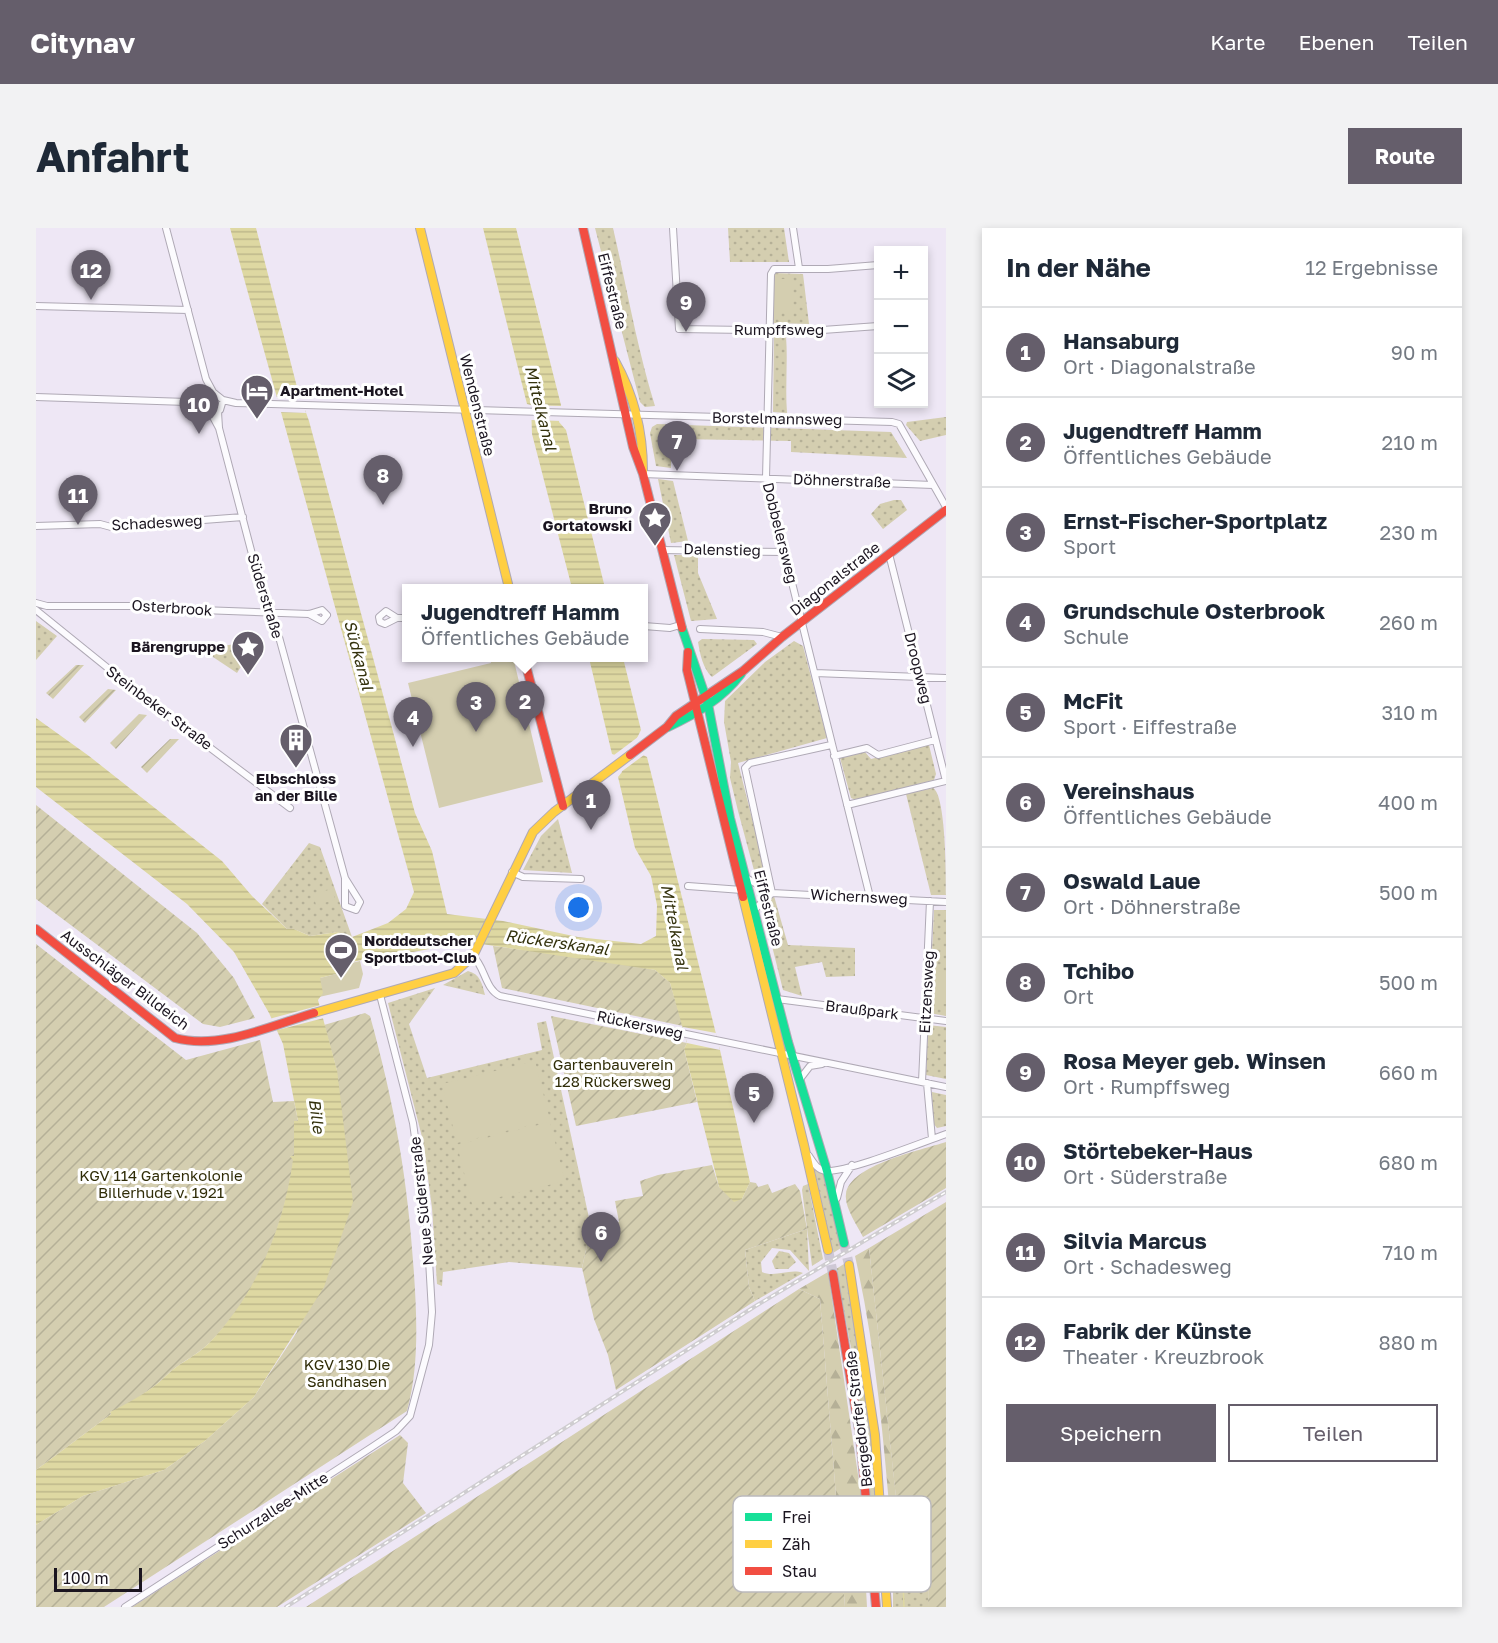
<!DOCTYPE html>
<html lang="de">
<head>
<meta charset="utf-8">
<style>
  body { margin:0; font-family:"Golos Text",sans-serif; background:#f2f2f3; color:#1f2937 }
  .controls { position:absolute; right:18px; top:18px; display:grid; overflow:hidden; border-radius:0px; box-shadow:0 3px 9px #0003 }
  .controls button { width:54px; height:54px; display:grid; place-items:center; padding:0; border:0; border-bottom:2px solid #e0e1e3; background:#fff; color:#1f2937; font:30px sans-serif }
  .scale { position:absolute; left:18px; bottom:15px; width:88px; box-sizing:border-box; padding-left:6px; border:3px solid #1b1520; border-top:0; font-size:16px; line-height:21px; white-space:nowrap; color:#1b1520; -webkit-text-stroke:4px #fff; paint-order:stroke }
  .you { position:absolute; left:543px; top:680px; width:21px; height:21px; margin:-15px; border:4px solid #fff; border-radius:50%; background:#1a73e8; box-shadow:0 0 0 9px #1a73e833 }
  .badge { display:grid; place-items:center; width:39px; height:39px; border-radius:50%; background:#655e6b; color:#fff; font-size:20px; font-weight:700 }
  .pin { position:absolute; translate:-50% -50px; filter:drop-shadow(0 2px 3px #0008) }
  .pin::after { content:''; position:absolute; top:32px; width:21px; height:18px; background:inherit; clip-path:polygon(0 0,100% 0,50% 100%) }
  .popup { position:absolute; left:366px; top:356px; width:246px; height:78px; box-sizing:border-box; display:grid; place-content:center; border-radius:0px; background:#fff; filter:drop-shadow(0 2px 4px #0005); font-size:20px; white-space:nowrap; color:#747a83 }
  .popup b { font-size:22px; color:#1f2937 }
  .popup::after { content:''; position:absolute; left:50%; top:100%; margin-left:-12px; border:12px solid transparent; border-top-color:#fff }
  .list { margin:0; padding:0; list-style:none }
  h2 { display:flex; justify-content:space-between; align-items:center; height:78px; margin:0; padding:0 24px; font-size:26px }
  h2 small { font-size:20px; font-weight:400; color:#747a83 }
  .list li { display:grid; grid-template-columns:39px 1fr auto; gap:18px; align-items:center; box-sizing:border-box; height:90px; padding:0 24px; border-top:2px solid #e0e1e3 }
  .list b { display:block; font-size:22px; white-space:nowrap }
  .list p { margin:0; font-size:20px; white-space:nowrap; color:#747a83 }
  .list em { font-size:20px; font-style:normal; color:#747a83 }
  .actions { display:flex; gap:12px; padding:18px 24px }
  .actions a { flex:1; padding:14px 0; border:2px solid #655e6b; border-radius:0px; text-align:center; font-size:21px; color:#655e6b }
  .actions .main { background:#655e6b; color:#fff }
  .icon { flex:none; width:33px; height:33px; fill:none; stroke:currentColor; stroke-width:2; stroke-linecap:round; stroke-linejoin:round }
  .map { position:relative; flex:none; width:910px; height:1379px; overflow:hidden; border-radius:0px }
  header { display:flex; align-items:center; gap:36px; box-sizing:border-box; height:84px; padding:0 30px; background:#655e6b; color:#fff }
  header strong { font-size:28px }
  nav { display:flex; gap:33px; margin-inline-start:auto; font-size:21px }
  .intro { display:flex; align-items:center; justify-content:space-between; box-sizing:border-box; height:144px; padding:0 36px }
  h1 { margin:0; font-size:42px }
  .button { padding:15px 27px; border-radius:0px; background:#655e6b; color:#fff; font-size:21px; font-weight:700 }
  main { display:flex; gap:36px; padding:0 36px }
  aside { flex:1; background:#fff; border-radius:0px; box-shadow:0 3px 9px #0003 }
  .map>svg:first-child { display:block }
  .grass { fill:url(#grass-dots) }
  .forest { fill:url(#forest-firs) }
  .garden { fill:url(#garden-furrows) }
  .pitch { fill:#d4ceb0 }
  .water { fill:url(#water-rules) }
  .pier { fill:#eee7f5 }
  .lines { fill:none; stroke-linecap:round; stroke-linejoin:round }
  .stream { stroke:#ded8a2; stroke-width:1.5 }
  .highway-tunnel { stroke:#cec8d5; stroke-width:10; stroke-dasharray:10 5; stroke-linecap:butt }
  .street-casing { stroke:#afa9b5; stroke-width:8 }
  .fast-casing { stroke:#afa9b5; stroke-width:10 }
  .slow-casing { stroke:#afa9b5; stroke-width:10 }
  .jam-casing { stroke:#afa9b5; stroke-width:10 }
  .street { stroke:#fcfbfe; stroke-width:6 }
  .fast { stroke:#16e098; stroke-width:8 }
  .slow { stroke:#ffcf43; stroke-width:8 }
  .jam { stroke:#f24e42; stroke-width:8 }
  .rail-casing { stroke:#cfcdd0; stroke-width:4 }
  .rail { stroke:#fff; stroke-width:1.5; stroke-dasharray:4.5; stroke-linecap:butt }
  .labels { text-anchor:middle; stroke-width:6; stroke-linejoin:round; paint-order:stroke }
  .street-label { font-size:15px; fill:#1b1520; stroke:#fff }
  .poi-label { font-size:15px; font-weight:bold; fill:#1b1520; stroke:#fff; text-anchor:start }
  .park-label { font-size:15px; fill:#302d08; stroke:#fff }
  .water-label { font-size:16px; font-style:italic; fill:#34320d; stroke:#fff }
  .key { fill:#fff; stroke:#bbb9bc; stroke-width:1.5 }
  .key-label { font-size:16px; fill:#1b1520 }
</style>
</head>
<body>
<header>
<strong>Citynav</strong>
<nav><a>Karte</a><a>Ebenen</a><a>Teilen</a></nav>
</header>
<div class="intro"><h1>Anfahrt</h1><a class="button">Route</a></div>
<main>
<div class="map">
<svg width="910" height="1379" viewBox="0 0 910 1379">
  <defs>
    <pattern id="grass-dots" width="8" height="8" patternUnits="userSpaceOnUse" patternTransform="scale(1.5)"><rect width="8" height="8" fill="#d4ceb0"/><path d="M2 2h.1M6 6h.1" fill="none" stroke="#b5b097" stroke-width="1.8" stroke-linecap="round"/></pattern>
    <pattern id="forest-firs" width="22" height="20" patternUnits="userSpaceOnUse" patternTransform="scale(1.5)"><rect width="22" height="20" fill="#d4ceb0"/><path d="M5 1l3.5 6h-7zM16 11l3.5 6h-7z" fill="#b5b097"/></pattern>
    <pattern id="garden-furrows" width="10" height="10" patternUnits="userSpaceOnUse" patternTransform="scale(1.5)"><rect width="10" height="10" fill="#d4ceb0"/><path d="M-1 1l2-2M0 10L10 0M9 11l2-2" fill="none" stroke="#b5b097"/></pattern>
    <pattern id="water-rules" width="6" height="5" patternUnits="userSpaceOnUse" patternTransform="scale(1.5)"><rect width="6" height="5" fill="#ded8a2"/><path d="M0 2.5h6" fill="none" stroke="#beb88b"/></pattern>
  </defs>
  <rect width="100%" height="100%" fill="#eee7f5"/>
  <path class="grass" d="M559 0H577C591 60 601 120 619 178L609 179 604 174Z
    M692 0H748L753 34H694Z
    M737 45 767 46 773 96 737 95Z
    M738 107 750 108C752 134 749 158 751 185L737 184Z
    M910 189V207L884 213 870 197 871 194Z
    M621 196 855 204 871 230 755 224V213L641 211 635 222V240L620 238 614 205 616 199Z
    M622 251 637 253 652 313 635 315Z
    M858 272H865L871 282 847 301 835 286 844 276Z
    M638 327H662V345L681 391 655 393Z
    M0 393 21 408 0 432Z
    M666 411 718 412 721 416 676 449C667 441 664 426 662 414Z
    M758 413 767 418 791 510 702 535 733 657 719 646 702 583 694 550 695 534 688 494 689 473 729 434Z
    M209 415 208 434 201 445 168 423V420Z
    M893 517 900 546 898 552 820 572 815 570 804 530 829 524 835 531Z
    M897 560C910 567 910 647 910 667H895L870 566Z
    M522 591 536 645 487 642 505 608Z
    M273 615 284 619 316 709 301 704 274 708 258 701H251L226 676Z
    M738 668 752 717 819 720V748L790 749 786 734 759 739 766 768 747 762 726 678Z
    M898 682H910V788L893 785Z
    M432 743C444 746 446 755 449 767L407 757Z
    M399 760 373 796 391 850 506 822 501 795 510 793 555 999 546 1040 473 1034 407 1044 406 1058 401 1056 396 980 387 913 352 775Z
    M892 797 910 799V851L890 847Z
    M896 864 910 867V898L901 900 897 895Z
    M778 940 787 945 805 1020 797 1025Z
    M772 956 787 1031 776 1038 766 962 767 958Z
    M771 1001 773 1043 754 1022 736 1020 725 1034 726 1044C739 1050 754 1040 767 1045L719 1073 713 1059 709 1022Z
    M743 1023 753 1025 760 1034 752 1041H739L736 1033Z
    M808 1036 834 1192 844 1320 841 1321 819 1141 800 1041Z
    M866 1324 868 1343 893 1342 892 1379H857V1325Z"/>
  <path class="forest" d="M833 1020 866 1324 857 1325C849 1226 841 1125 819 1028Z
    M792 1044 825 1267 831 1379H809L784 1071 763 1061Z"/>
  <path class="garden" d="M40 437H48L17 471 10 465Z
    M72 461 80 462 49 495 43 489Z
    M103 486 111 487 80 521 74 515Z
    M134 511H143L111 545 105 539Z
    M0 577 161 705 198 750 219 790 184 799 167 796 0 671Z
    M0 716 150 832 224 812 237 874 258 873 262 893 258 894V928H254L258 931C248 995 223 1068 171 1117 158 1129 141 1136 130 1148 120 1157 89 1182 74 1184L75 1186 0 1242Z
    M457 718 581 734 619 742 634 755 647 798 466 760Z
    M329 785 334 788C359 878 372 953 378 1046 381 1091 383 1140 371 1183L68 1379H0V1297L47 1268 128 1242 169 1213 218 1169 261 1104 301 842 288 797Z
    M515 788 651 815 648 821 661 874 540 898Z
    M910 914V960L827 1009C821 997 808 979 810 966 813 937 886 922 910 914Z
    M676 937 683 959 706 971 714 954 720 955 722 959 732 956 736 965 759 956 764 963 771 1001 709 1022 713 1059 719 1073 580 1162 572 1127 558 1091 546 1040 555 999 583 994 579 973 607 968 604 953 622 947Z
    M910 974V1379H892L893 1314 865 1316 833 1020Z
    M763 1061 784 1071 809 1379H270Z
    M364 1207 372 1215 367 1255 390 1285 241 1379H96Z"/>
  <path class="pitch" d="M739 51H756V84H739Z
    M454 430H481L478 433 507 554 403 580 372 455 455 435Z
    M296 661 299 672 280 677 277 666Z
    M324 733 327 746 323 760 283 769 284 750 308 744 307 737Z
    M901 743 910 744V776H899Z
    M499 833 514 892 421 915 406 856Z
    M514 894 529 953 436 976 421 917Z"/>
  <path class="water" d="M194 0H220L261 159 273 193 379 585 396 623 411 686 467 693 542 709 605 716 620 708 621 677 615 648 599 620 582 549 586 544 579 527 576 526 553 430H587L605 502 601 510 607 527 611 529 684 822 714 954 706 971 698 974 683 959 648 821 651 815 634 755 619 742 432 714 355 728 354 726 307 736 308 744 284 750 287 765 282 772 301 842 317 974 288 1059 218 1169 169 1213 128 1242 47 1268 0 1297V1242L75 1186 74 1184C93 1175 116 1162 132 1146 143 1135 160 1128 172 1116 222 1065 248 996 257 932L254 928H258V893H262L247 816 233 785 198 724 151 676 0 559V490L53 528 186 633 216 668 251 701H258L274 708 301 704 316 709 352 695 370 681 378 664Z
    M447 0H480L525 177 523 194 530 202 569 360H536L496 206 495 177 491 176Z"/>
  <path class="pier" d="M239 169 266 170 270 185 243 184Z
    M492 177 525 178V193L494 192Z
    M602 509 608 527 585 544 578 527Z
    M285 777 288 790 238 803 233 793V791Z
    M647 799 680 805 684 822 651 815Z"/>
  <g class="lines">
    <path class="stream" d="M866 1327 868 1379"/>
    <path class="highway-tunnel" d="M808 1015 813 1037
      M792 1022 797 1046"/>
    <g class="street-casing">
      <path id="street" d="M130 0 170 151 177 164 187 172 184 182 175 185
        M637 0 643 101 773 103 842 98
        M757 0 763 40
        M0 78 152 82
        M177 164 168 168 166 177 175 185 183 200
        M0 169 151 174 166 177
        M187 172 200 175 856 194 863 196 910 279
        M182 184 183 200 228 372 240 398 309 650
        M607 246 897 257
        M0 298 64 296 75 299 207 289
        M626 322 748 324
        M853 326 910 553
        M0 375 11 378H130L138 381 273 386 286 382 291 387 286 393 273 386
        M0 382 120 479 254 580
        M361 390 349 396 344 394 343 389 350 383 361 390H370
        M608 398 634 400 644 397
        M664 401 727 404 746 409
        M779 445 910 450
        M798 528 831 520 842 527 899 512
        M811 577 910 553
        M476 644 487 649 545 651
        M309 650 324 674 320 682 309 678Z
        M712 651 736 665 910 674
        M652 658 706 662
        M736 665 709 540 714 535 795 517
        M834 669 730 250 735 46 738 41H792L842 37
        M717 683 736 665
        M437 728C449 739 449 761 464 768L910 859
        M741 771 910 793
        M764 851 774 838 786 836
        M886 854 894 673
        M891 855 896 911
        M773 928C777 934 781 942 790 943 813 944 884 915 910 906
        M801 970 805 954 816 937
        M89 1379 336 1219 360 1203 374 1188 393 1117 396 1084 391 997 377 895 344 767"/>
    </g>
    <g class="fast-casing">
      <path id="fast" d="M646 400 672 476 694 590 752 814 791 943
        M632 499C660 486 686 471 705 446
        M791 943 808 1015"/>
    </g>
    <g class="slow-casing">
      <path id="slow" d="M384 0 473 360
        M579 133C598 167 607 204 607 243
        M707 669 768 917
        M278 785 418 745 437 728 497 604 518 584 594 527
        M768 917 792 1022
        M813 1037 839 1207 851 1379"/>
    </g>
    <g class="jam-casing">
      <path id="jam" d="M547 0 597 219 607 246 646 400
        M652 424 651 442 707 669
        M488 430 527 578
        M594 527 631 499 640 488 707 443 746 409 910 282
        M0 701 139 810C184 822 234 798 278 785
        M797 1046 824 1208 840 1379"/>
    </g>
    <use href="#street" class="street"/>
    <use href="#fast" class="fast"/>
    <use href="#slow" class="slow"/>
    <use href="#jam" class="jam"/>
    <g class="rail-casing">
      <path id="rail" d="M250 1379 718 1079 910 964"/>
    </g>
    <use href="#rail" class="rail"/>
  </g>
  <defs>
    <g id="hotel-pin" transform="scale(1.725)"><path d="M0 17L-7.5 6A9.5 9.5 0 1 1 7.5 6Z" fill="#655e6b" stroke="#fff"/><path d="M-6-4.5h1.5V1H6V5H4.5V3h-9V5H-6ZM-4 0a1.8 1.8 0 1 1 3.6 0ZM.5 0V-2.5h3Q6-2.5 6 0Z" fill="#fff"/></g>
    <g id="sight-pin" transform="scale(1.725)"><path d="M0 17L-7.5 6A9.5 9.5 0 1 1 7.5 6Z" fill="#655e6b" stroke="#fff"/><path d="M0-6L1.8-2.2L6-1.7L2.9 1.2L3.7 5.4L0 3.3L-3.7 5.4L-2.9 1.2L-6-1.7L-1.8-2.2Z" fill="#fff"/></g>
    <g id="building-pin" transform="scale(1.725)"><path d="M0 17L-7.5 6A9.5 9.5 0 1 1 7.5 6Z" fill="#655e6b" stroke="#fff"/><path d="M-4-6H4V6H1V3H-1V6H-4ZM-2.5-4.3h1.7v1.8h-1.7ZM.8-4.3h1.7v1.8H.8ZM-2.5-1h1.7V.8h-1.7ZM.8-1h1.7V.8H.8Z" fill="#fff"/></g>
    <g id="stadium-pin" transform="scale(1.725)"><path d="M0 17L-7.5 6A9.5 9.5 0 1 1 7.5 6Z" fill="#655e6b" stroke="#fff"/><path d="M0-5a6.5 5 0 1 0 0 10a6.5 5 0 1 0 0-10ZM-3.5-1.8h7v3.6h-7Z" fill="#fff"/></g>
  </defs>
  <g fill-rule="evenodd">
    <use href="#hotel-pin" x="221" y="163"/>
    <use href="#sight-pin" x="619" y="290"/>
    <use href="#sight-pin" x="212" y="419"/>
    <use href="#building-pin" x="260" y="512"/>
    <use href="#stadium-pin" x="305" y="722"/>
  </g>
  <g class="labels">
    <g class="street-label">
      <text transform="translate(576 63) rotate(76)" y="5">Eiffestraße</text>
      <text x="743" y="107">Rumpffsweg</text>
      <text transform="translate(441 177) rotate(76)" y="5">Wendenstraße</text>
      <text transform="translate(741 191) rotate(1)" y="5">Borstelmannsweg</text>
      <text transform="translate(806 253) rotate(2)" y="5">Döhnerstraße</text>
      <text transform="translate(121 295) rotate(-3)" y="5">Schadesweg</text>
      <text transform="translate(744 305) rotate(76)" y="5">Dobbelersweg</text>
      <text transform="translate(686 322) rotate(1)" y="5">Dalenstieg</text>
      <text transform="translate(799 351) rotate(-38)" y="5">Diagonalstraße</text>
      <text transform="translate(229 368) rotate(73)" y="5">Süderstraße</text>
      <text transform="translate(136 380) rotate(4)" y="5">Osterbrook</text>
      <text transform="translate(882 440) rotate(76)" y="5">Droopweg</text>
      <text transform="translate(123 480) rotate(37)" y="5">Steinbeker Straße</text>
      <text transform="translate(823 669) rotate(3)" y="5">Wichernsweg</text>
      <text transform="translate(732 680) rotate(76)" y="5">Eiffestraße</text>
      <text transform="translate(89 752) rotate(37)" y="5">Ausschläger Billdeich</text>
      <text transform="translate(891 764) rotate(-87)" y="5">Eitzensweg</text>
      <text transform="translate(826 782) rotate(7)" y="5">Braußpark</text>
      <text transform="translate(604 797) rotate(12)" y="5">Rückersweg</text>
      <text transform="translate(386 973) rotate(-96)" y="5">Neue Süderstraße</text>
      <text transform="translate(823 1191) rotate(-97)" y="5">Bergedorfer Straße</text>
      <text transform="translate(237 1283) rotate(-33)" y="5">Schurzallee-Mitte</text>
    </g>
    <g class="poi-label">
      <text x="244" y="168">Apartment-Hotel</text>
      <text x="596" y="286" text-anchor="end">Bruno<tspan x="596" dy="17">Gortatowski</tspan></text>
      <text x="189" y="424" text-anchor="end">Bärengruppe</text>
      <text x="260" y="556" text-anchor="middle">Elbschloss<tspan x="260" dy="17">an der Bille</tspan></text>
      <text x="328" y="718">Norddeutscher<tspan x="328" dy="17">Sportboot-Club</tspan></text>
    </g>
    <g class="park-label">
      <text x="577" y="842">Gartenbauverein<tspan x="577" dy="17">128 Rückersweg</tspan></text>
      <text x="125" y="953">KGV 114 Gartenkolonie<tspan x="125" dy="17">Billerhude v. 1921</tspan></text>
      <text x="311" y="1142">KGV 130 Die<tspan x="311" dy="17">Sandhasen</tspan></text>
    </g>
    <g class="water-label">
      <text transform="translate(505 180) rotate(76)" y="6">Mittelkanal</text>
      <text transform="translate(323 427) rotate(75)" y="6">Südkanal</text>
      <text transform="translate(639 699) rotate(79)" y="6">Mittelkanal</text>
      <text transform="translate(521 714) rotate(8)" y="6">Rückerskanal</text>
      <text transform="translate(281 888) rotate(82)" y="6">Bille</text>
    </g>
  </g>
  <rect x="697" y="1268" width="198" height="96" rx="9" class="key"/>
  <rect x="709" y="1285" width="27" height="8" fill="#16e098"/>
  <rect x="709" y="1312" width="27" height="8" fill="#ffcf43"/>
  <rect x="709" y="1339" width="27" height="8" fill="#f24e42"/>
  <g class="key-label">
    <text x="746" y="1295">Frei</text>
    <text x="746" y="1322">Zäh</text>
    <text x="746" y="1349">Stau</text>
  </g>
</svg>
<div class="controls">
<button>+</button>
<button>−</button>
<button><svg class="icon" aria-label="layers" viewBox="0 0 24 24"><path d="M12 4l9 5-9 5-9-5zM3 14l9 5 9-5"/></svg></button>
</div>
<div class="scale">100 m</div>
<div class="you"></div>
<div class="pin badge" style="left:555px;top:602px">1</div>
<div class="pin badge" style="left:489px;top:503px">2</div>
<div class="popup"><b>Jugendtreff Hamm</b>Öffentliches Gebäude</div>
<div class="pin badge" style="left:440px;top:504px">3</div>
<div class="pin badge" style="left:377px;top:519px">4</div>
<div class="pin badge" style="left:718px;top:895px">5</div>
<div class="pin badge" style="left:565px;top:1034px">6</div>
<div class="pin badge" style="left:641px;top:243px">7</div>
<div class="pin badge" style="left:347px;top:277px">8</div>
<div class="pin badge" style="left:650px;top:104px">9</div>
<div class="pin badge" style="left:163px;top:206px">10</div>
<div class="pin badge" style="left:42px;top:297px">11</div>
<div class="pin badge" style="left:55px;top:72px">12</div>
</div>
<aside>
<h2>In der Nähe<small>12 Ergebnisse</small></h2>
<ul class="list">
<li><span class="badge">1</span><div><b>Hansaburg</b><p>Ort · Diagonalstraße</p></div><em>90 m</em></li>
<li><span class="badge">2</span><div><b>Jugendtreff Hamm</b><p>Öffentliches Gebäude</p></div><em>210 m</em></li>
<li><span class="badge">3</span><div><b>Ernst-Fischer-Sportplatz</b><p>Sport</p></div><em>230 m</em></li>
<li><span class="badge">4</span><div><b>Grundschule Osterbrook</b><p>Schule</p></div><em>260 m</em></li>
<li><span class="badge">5</span><div><b>McFit</b><p>Sport · Eiffestraße</p></div><em>310 m</em></li>
<li><span class="badge">6</span><div><b>Vereinshaus</b><p>Öffentliches Gebäude</p></div><em>400 m</em></li>
<li><span class="badge">7</span><div><b>Oswald Laue</b><p>Ort · Döhnerstraße</p></div><em>500 m</em></li>
<li><span class="badge">8</span><div><b>Tchibo</b><p>Ort</p></div><em>500 m</em></li>
<li><span class="badge">9</span><div><b>Rosa Meyer geb. Winsen</b><p>Ort · Rumpffsweg</p></div><em>660 m</em></li>
<li><span class="badge">10</span><div><b>Störtebeker-Haus</b><p>Ort · Süderstraße</p></div><em>680 m</em></li>
<li><span class="badge">11</span><div><b>Silvia Marcus</b><p>Ort · Schadesweg</p></div><em>710 m</em></li>
<li><span class="badge">12</span><div><b>Fabrik der Künste</b><p>Theater · Kreuzbrook</p></div><em>880 m</em></li>
</ul>
<div class="actions"><a class="main">Speichern</a><a>Teilen</a></div>
</aside>
</main>
</body>
</html>
